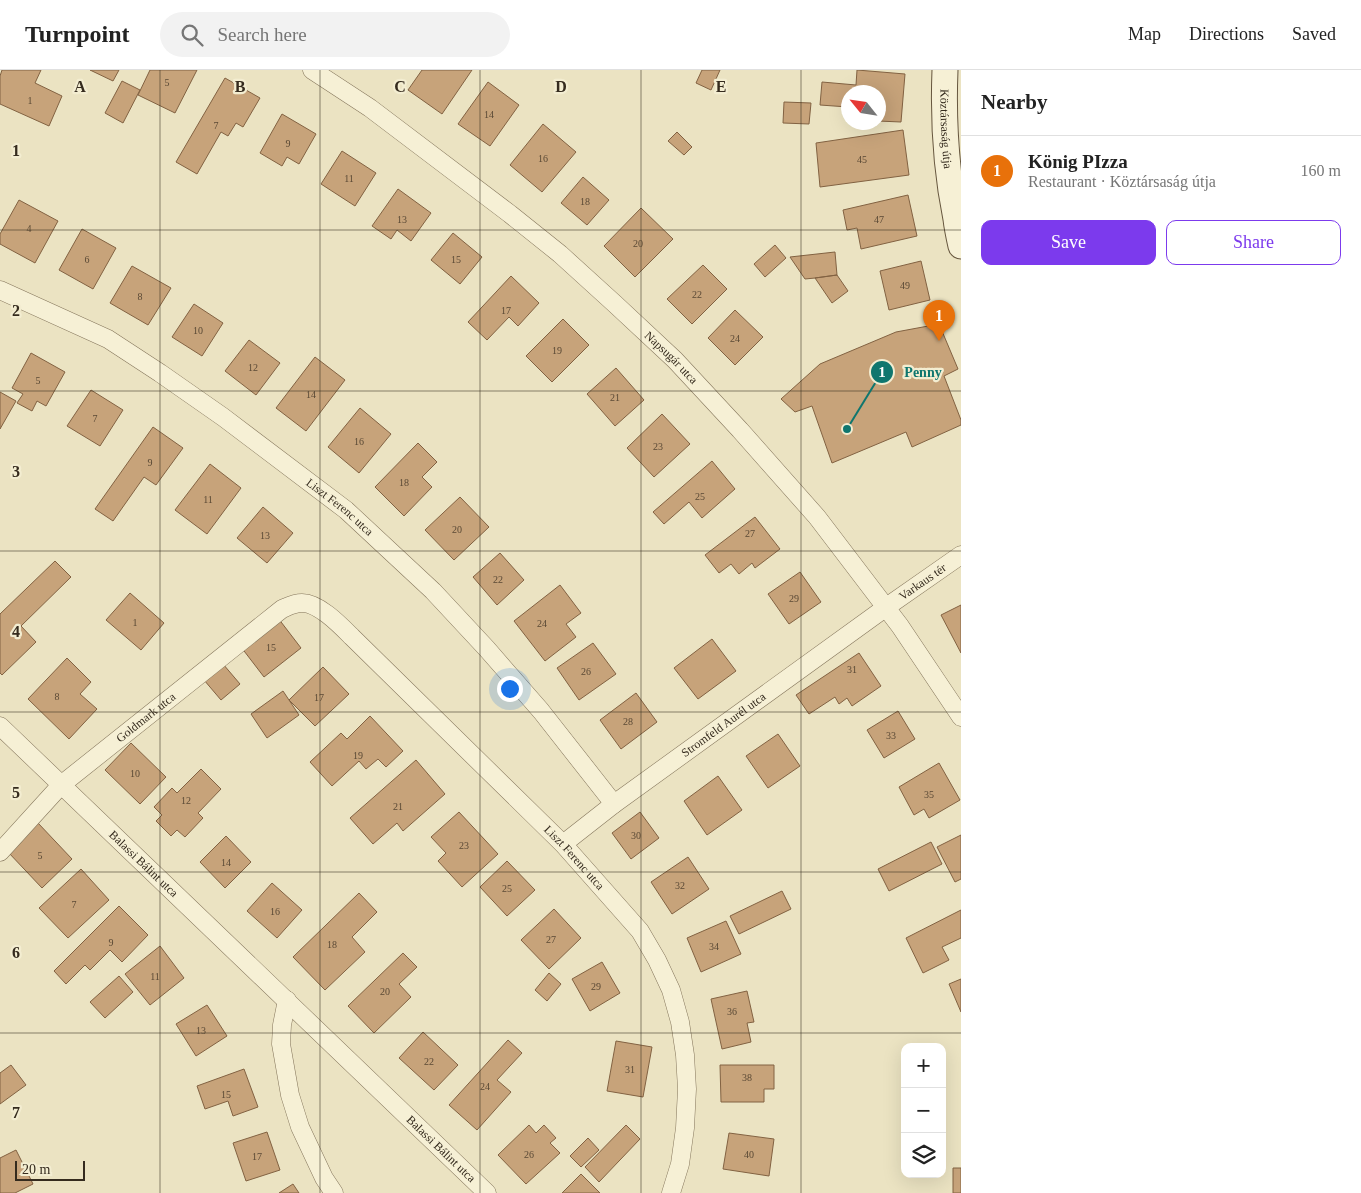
<!DOCTYPE html>
<html lang="en">
<head>
<meta charset="utf-8">
<style>
  body { margin:0; font-family:Georgia,serif; background:#f2f2f2; color:#222 }
  .controls { position:absolute; right:15px; bottom:15px; display:grid; overflow:hidden; border-radius:10px; box-shadow:0 5px 20px #0002 }
  .controls button { width:45px; height:45px; display:grid; place-items:center; padding:0; border:0; border-bottom:1px solid #e0e0e0; background:#fff; color:#222; font:25px sans-serif }
  .compass { position:absolute; left:841px; top:15px; width:45px; height:45px; border-radius:50%; background:#fff; box-shadow:0 5px 20px #0002; rotate:300deg }
  .scale { position:absolute; left:15px; bottom:12px; width:70px; box-sizing:border-box; padding-left:5px; border:2px solid #352b1e; border-top:0; font-size:14px; line-height:18px; white-space:nowrap; color:#352b1e; -webkit-text-stroke:4px #f3edd1; paint-order:stroke }
  .you { position:absolute; left:509px; top:618px; width:18px; height:18px; margin:-12px; border:4px solid #fff; border-radius:50%; background:#1a73e8; box-shadow:0 0 0 8px #1a73e833 }
  .badge { display:grid; place-items:center; width:32px; height:32px; border-radius:50%; background:#7c3aed; color:#fff; font-size:16px; font-weight:700 }
  .pin { position:absolute; translate:-50% -41px; filter:drop-shadow(0 1px 2px #0008) }
  .pin::after { content:''; position:absolute; top:26px; width:18px; height:15px; background:inherit; clip-path:polygon(0 0,100% 0,50% 100%) }
  .list { margin:0; padding:0; list-style:none }
  h2 { display:flex; justify-content:space-between; align-items:center; height:65px; margin:0; padding:0 20px; font-size:21px }
  h2 small { font-size:16px; font-weight:400; color:#767676 }
  .list li { display:grid; grid-template-columns:32px 1fr auto; gap:15px; align-items:center; box-sizing:border-box; height:70px; padding:0 20px; border-top:1px solid #e0e0e0 }
  .list b { display:block; font-size:19px; white-space:nowrap }
  .list p { margin:0; font-size:16px; white-space:nowrap; color:#767676 }
  .list em { font-size:16px; font-style:normal; color:#767676 }
  .actions { display:flex; gap:10px; padding:15px 20px }
  .actions a { flex:1; padding:11px 0; border:1px solid #7c3aed; border-radius:10px; text-align:center; font-size:18px; color:#7c3aed }
  .actions .main { background:#7c3aed; color:#fff }
  .icon { flex:none; width:28px; height:28px; fill:none; stroke:currentColor; stroke-width:2; stroke-linecap:round; stroke-linejoin:round }
  .map { position:relative; flex:none; width:961px; height:1123px; overflow:hidden }
  header { display:flex; align-items:center; gap:30px; box-sizing:border-box; height:70px; padding:0 25px; background:#fff; border-bottom:1px solid #e0e0e0 }
  header strong { font-size:24px }
  nav { display:flex; gap:28px; margin-inline-start:auto; font-size:18px }
  .search { width:350px; height:45px; background:#f2f2f2; display:flex; align-items:center; gap:12px; box-sizing:border-box; padding:0 18px; border-radius:28px; color:#767676; font-size:19px }
  main { display:flex }
  aside { flex:1; background:#fff }
  .map>svg:first-child { display:block }
  .building { fill:#c7a37a; stroke:#826242 }
  .lines { fill:none; stroke-linecap:round; stroke-linejoin:round }
  .street-casing { stroke:#84755b; stroke-width:19 }
  .secondary-casing { stroke:#66563e; stroke-width:27 }
  .street { stroke:#f6f0d5; stroke-width:18 }
  .secondary { stroke:#f6f0d5; stroke-width:25 }
  .grid { fill:none; stroke:#352b1e; stroke-width:1; stroke-opacity:0.55 }
  .labels { text-anchor:middle; stroke-width:4.5; stroke-linejoin:round; paint-order:stroke }
  .number-label { font-size:10px; fill:#5a4935 }
  .street-label { font-size:12px; fill:#352b1e; stroke:#f3edd1 }
  .grid-label { font-size:16px; text-anchor:middle; font-weight:bold; fill:#352b1e; stroke:#f3edd1; stroke-width:4.5; stroke-linejoin:round; paint-order:stroke }
  .leader { fill:none; stroke:#0f766e; stroke-width:2 }
  .callout-dot { fill:#0f766e; stroke:#f3edd1; stroke-width:2 }
  .mark-label { font-size:15px; text-anchor:middle; font-weight:bold; fill:#fff }
  .callout-label { font-size:14px; text-anchor:middle; font-weight:bold; fill:#0f766e; stroke:#f3edd1; stroke-width:4.5; stroke-linejoin:round; paint-order:stroke }
</style>
</head>
<body>
<header>
<strong>Turnpoint</strong>
<div class="search"><svg class="icon" aria-label="search" viewBox="0 0 24 24"><circle cx="10" cy="10" r="6"/><path d="M15 15l6 6"/></svg>Search here</div>
<nav><a>Map</a><a>Directions</a><a>Saved</a></nav>
</header>
<main>
<div class="map">
<svg width="961" height="1123" viewBox="0 0 961 1123">
  <rect width="100%" height="100%" fill="#ebe3c2"/>
  <path class="building" d="M2 0H41L35 13 62 26 49 56 0 34V6Z
    M90 0H119L113 11Z
    M150 0H197L175 43 138 25Z
    M422 0H472L442 44 408 20Z
    M702 0H720L711 20 696 13Z
    M857 0 905 4 901 52 878 51V22H848V37L820 35 822 12 856 15Z
    M225 8 260 28 243 57 236 53 228 66 221 62 197 104 176 92Z
    M122 11 140 20 123 53 105 43Z
    M488 12 519 35 490 76 458 54Z
    M784 32 811 33 809 54 783 53Z
    M282 44 316 64 299 94 287 87 282 96 260 83Z
    M543 54 576 82 542 122 510 95Z
    M903 60 909 105 820 117 816 73Z
    M677 62 692 77 684 85 668 71Z
    M342 81 376 103 355 136 321 114Z
    M583 107 609 130 587 155 561 133Z
    M398 119 431 143 411 171 397 160 391 169 372 156Z
    M908 125 917 166 861 179 857 158 847 160 843 140Z
    M19 130 58 151 35 193 0 174V164Z
    M641 138 673 169 635 207 604 176Z
    M82 159 116 178 93 219 59 200Z
    M453 163 482 187 460 214 431 190Z
    M775 175 786 188 765 207 754 194Z
    M835 182 837 205 815 208 805 209 790 187Z
    M921 191 930 230 889 240 880 201Z
    M703 195 727 219 692 254 667 229Z
    M132 196 171 218 148 255 110 233Z
    M837 205 848 221 832 233 815 208Z
    M511 206 539 233 518 256 509 247 487 270 468 252Z
    M194 234 223 253 202 286 172 267Z
    M735 240 763 267 735 295 708 268Z
    M563 249 589 275 552 312 526 286Z
    M939 254 958 299 944 306 961 350V355L912 377 906 362 832 393 812 336 795 342 781 329 820 294 896 262Z
    M249 270 280 293 256 325 225 301Z
    M31 283 65 302 46 336 37 331 32 341 17 333 23 324 12 318Z
    M315 287 345 310 306 361 276 338Z
    M616 298 644 330 615 356 587 324Z
    M91 320 123 340 100 376 67 356Z
    M0 322 16 331 0 359Z
    M360 338 391 364 359 403 328 377Z
    M662 344 690 374 654 407 627 378Z
    M153 357 183 378 156 415 144 407 113 451 95 439Z
    M418 373 437 392 422 407 432 417 404 446 375 417Z
    M712 391 735 419 702 448 689 432 664 454 653 442Z
    M210 394 241 418 207 464 175 440Z
    M460 427 489 457 454 490 425 460Z
    M263 437 293 463 267 493 237 468Z
    M755 447 780 479 755 498 752 493 739 504 731 494 719 503 705 485Z
    M500 483 524 510 497 535 473 507Z
    M55 491 71 507 21 556 36 572 2 605 0 603V544Z
    M800 502 821 532 789 554 768 524Z
    M560 515 581 543 566 554 576 567 545 591 514 551Z
    M130 523 164 553 141 580 106 550Z
    M961 535V583L941 545Z
    M278 548 301 578 264 607 241 577Z
    M712 569 736 601 698 629 674 598Z
    M593 573 616 604 579 630 557 598Z
    M859 583 881 616 852 636 847 628 839 634 835 627 809 644 796 625Z
    M67 588 91 612 80 624 97 639 69 669 28 629Z
    M223 594 240 614 221 630 204 610Z
    M323 597 349 624 315 656 289 630Z
    M283 621 299 645 267 668 251 644Z
    M636 623 657 652 621 679 600 650Z
    M898 641 915 669 884 688 867 660Z
    M370 646 403 681 386 697 378 689 366 699 359 691 332 716 310 692 341 663 347 669Z
    M778 664 800 696 768 718 746 686Z
    M131 673 166 707 140 734 105 700Z
    M416 690 445 724 403 761 397 753 373 774 350 748Z
    M939 693 960 730 929 748 924 739 914 745 899 717Z
    M201 699 221 719 198 743 203 748 185 767 177 760 171 766 156 751 162 745 154 737 172 718 177 723Z
    M718 706 742 740 707 765 684 731Z
    M459 742 498 784 462 817 438 791 446 783 431 767Z
    M640 742 659 768 631 789 612 763Z
    M38 753 72 789 42 818 8 782Z
    M961 765V809L955 812 937 777Z
    M226 766 251 792 225 818 200 792Z
    M931 772 942 794 889 821 878 799Z
    M688 787 709 819 672 844 651 812Z
    M507 791 535 820 507 846 480 817Z
    M81 799 109 830 68 868 39 838Z
    M272 813 302 840 277 868 247 841Z
    M782 821 791 839 739 864 730 846Z
    M359 823 377 842 352 867 365 882 325 920 293 887Z
    M119 836 148 865 122 892 110 880 90 900 85 895 66 914 54 901Z
    M554 839 581 868 549 899 521 870Z
    M961 840V868L942 877 949 890 923 903 906 868Z
    M726 851 741 884 701 902 687 868Z
    M160 876 184 908 150 935 125 904Z
    M403 883 417 897 399 914 411 927 374 963 348 936Z
    M602 892 620 923 590 941 572 909Z
    M549 903 561 914 547 931 535 920Z
    M119 906 133 922 105 948 90 932Z
    M961 909V942L949 914Z
    M747 921 754 952 747 953 751 972 722 979 711 929Z
    M207 935 227 966 196 986 176 954Z
    M423 962 458 995 434 1020 399 988Z
    M508 970 522 983 497 1010 511 1022 477 1060 449 1035Z
    M616 971 652 977 643 1027 607 1021Z
    M11 995 26 1015 0 1034V1003Z
    M720 995H774V1019H764V1032H721Z
    M244 999 258 1037 233 1046 228 1031 205 1039 197 1016Z
    M529 1055 536 1063 544 1055 556 1068 550 1073 560 1083 526 1114 498 1085Z
    M626 1055 640 1069 599 1112 585 1097Z
    M267 1062 280 1100 246 1111 233 1073Z
    M729 1063 774 1069 769 1106 723 1099Z
    M588 1068 599 1080 581 1097 570 1086Z
    M16 1080 33 1114 15 1123H0V1088Z
    M953 1098H961V1123H953Z
    M581 1104 600 1123H562Z
    M293 1114 299 1123H279Z"/>
  <g class="lines">
    <g class="street-casing">
      <g id="street">
        <path id="s1" d="M312 0 370 38 510 144 560 184 615 234 675 290 740 360 817 447 900 556 961 647"/>
        <path id="s2" d="M0 220 108 269 160 303 223 347 346 440 433 521 487 579 541 641 614 734"/>
        <path id="s3" d="M0 656 487 1123"/>
        <path id="s4" d="M563 774 614 734 885 538 961 485"/>
        <path id="s5" d="M0 782 61 715 282 539C289 536 294 533 302 533 319 533 340 555 352 567L563 774 640 861 657 890 671 920 680 952 685 985 687 1019 685 1058 680 1094 671 1123"/>
        <path d="M287 930 282 955 281 974 290 1025 300 1057 324 1108 334 1123"/>
      </g>
    </g>
    <g class="secondary-casing">
      <g id="secondary">
        <path id="s6" d="M945 0C943 50 946 100 956 149 957 158 959 167 961 176"/>
      </g>
    </g>
    <use href="#street" class="street"/>
    <use href="#secondary" class="secondary"/>
  </g>
  <path class="grid" d="M160 0V1123M320 0V1123M480 0V1123M641 0V1123M801 0V1123M0 160H961M0 321H961M0 481H961M0 642H961M0 802H961M0 963H961"/>
  <g class="labels">
    <g class="number-label">
      <text x="167" y="16">5</text>
      <text x="30" y="34">1</text>
      <text x="489" y="48">14</text>
      <text x="216" y="59">7</text>
      <text x="288" y="77">9</text>
      <text x="543" y="92">16</text>
      <text x="862" y="93">45</text>
      <text x="349" y="112">11</text>
      <text x="585" y="135">18</text>
      <text x="402" y="153">13</text>
      <text x="879" y="153">47</text>
      <text x="29" y="162">4</text>
      <text x="638" y="177">20</text>
      <text x="87" y="193">6</text>
      <text x="456" y="193">15</text>
      <text x="905" y="219">49</text>
      <text x="697" y="228">22</text>
      <text x="140" y="230">8</text>
      <text x="506" y="244">17</text>
      <text x="198" y="264">10</text>
      <text x="735" y="272">24</text>
      <text x="557" y="284">19</text>
      <text x="253" y="301">12</text>
      <text x="38" y="314">5</text>
      <text x="311" y="328">14</text>
      <text x="615" y="331">21</text>
      <text x="95" y="352">7</text>
      <text x="359" y="375">16</text>
      <text x="658" y="380">23</text>
      <text x="150" y="396">9</text>
      <text x="404" y="416">18</text>
      <text x="700" y="430">25</text>
      <text x="208" y="433">11</text>
      <text x="457" y="463">20</text>
      <text x="750" y="467">27</text>
      <text x="265" y="469">13</text>
      <text x="498" y="513">22</text>
      <text x="794" y="532">29</text>
      <text x="135" y="556">1</text>
      <text x="542" y="557">24</text>
      <text x="271" y="581">15</text>
      <text x="852" y="603">31</text>
      <text x="586" y="605">26</text>
      <text x="57" y="630">8</text>
      <text x="319" y="631">17</text>
      <text x="628" y="655">28</text>
      <text x="891" y="669">33</text>
      <text x="358" y="689">19</text>
      <text x="135" y="707">10</text>
      <text x="929" y="728">35</text>
      <text x="186" y="734">12</text>
      <text x="398" y="740">21</text>
      <text x="636" y="769">30</text>
      <text x="464" y="779">23</text>
      <text x="40" y="789">5</text>
      <text x="226" y="796">14</text>
      <text x="680" y="819">32</text>
      <text x="507" y="822">25</text>
      <text x="74" y="838">7</text>
      <text x="275" y="845">16</text>
      <text x="551" y="873">27</text>
      <text x="111" y="876">9</text>
      <text x="332" y="878">18</text>
      <text x="714" y="880">34</text>
      <text x="155" y="910">11</text>
      <text x="596" y="920">29</text>
      <text x="385" y="925">20</text>
      <text x="732" y="945">36</text>
      <text x="201" y="964">13</text>
      <text x="429" y="995">22</text>
      <text x="630" y="1003">31</text>
      <text x="747" y="1011">38</text>
      <text x="485" y="1020">24</text>
      <text x="226" y="1028">15</text>
      <text x="529" y="1088">26</text>
      <text x="749" y="1088">40</text>
      <text x="257" y="1090">17</text>
    </g>
    <g class="street-label">
      <text dy="4" stroke="none"><textPath href="#s6" startOffset="59">Köztársaság útja</textPath></text>
      <text dy="4" stroke="none"><textPath href="#s1" startOffset="461">Napsugár utca</textPath></text>
      <text dy="4" stroke="none"><textPath href="#s2" startOffset="405">Liszt Ferenc utca</textPath></text>
      <text dy="4" stroke="none"><textPath href="#s4" startOffset="445">Varkaus tér</textPath></text>
      <text dy="4" stroke="none"><textPath href="#s5" startOffset="199">Goldmark utca</textPath></text>
      <text dy="4" stroke="none"><textPath href="#s4" startOffset="200">Stromfeld Aurél utca</textPath></text>
      <text dy="4" stroke="none"><textPath href="#s5" startOffset="769">Liszt Ferenc utca</textPath></text>
      <text dy="4" stroke="none"><textPath href="#s3" startOffset="199">Balassi Bálint utca</textPath></text>
      <text dy="4" stroke="none"><textPath href="#s3" startOffset="611">Balassi Bálint utca</textPath></text>
    </g>
  </g>
  <g class="grid-label">
    <text x="80" y="22">A</text>
    <text x="240" y="22">B</text>
    <text x="400" y="22">C</text>
    <text x="561" y="22">D</text>
    <text x="721" y="22">E</text>
    <text x="16" y="86">1</text>
    <text x="16" y="246">2</text>
    <text x="16" y="407">3</text>
    <text x="16" y="567">4</text>
    <text x="16" y="728">5</text>
    <text x="16" y="888">6</text>
    <text x="16" y="1048">7</text>
  </g>
  <path class="leader" d="M847 359L882 302"/>
  <g class="callout-dot">
    <circle cx="847" cy="359" r="5"/>
    <circle cx="882" cy="302" r="12"/>
  </g>
  <g class="mark-label">
    <text x="882" y="307">1</text>
  </g>
  <g class="callout-label">
    <text x="923" y="307">Penny</text>
  </g>
</svg>
<div class="controls">
<button>+</button>
<button>−</button>
<button><svg class="icon" aria-label="layers" viewBox="0 0 24 24"><path d="M12 4l9 5-9 5-9-5zM3 14l9 5 9-5"/></svg></button>
</div>
<svg class="compass" viewBox="-18 -18 36 36"><path d="M0-13l5 13h-10z" fill="#e53935"/><path d="M0 13l5-13h-10z" fill="#767676"/></svg>
<div class="scale">20 m</div>
<div class="you"></div>
<div class="pin badge" style="left:939px;top:271px;background:#e8710a">1</div>
</div>
<aside>
<h2>Nearby<small></small></h2>
<ul class="list">
<li><span class="badge" style="background:#e8710a">1</span><div><b>König PIzza</b><p>Restaurant · Köztársaság útja</p></div><em>160 m</em></li>
</ul>
<div class="actions"><a class="main">Save</a><a>Share</a></div>
</aside>
</main>
</body>
</html>
